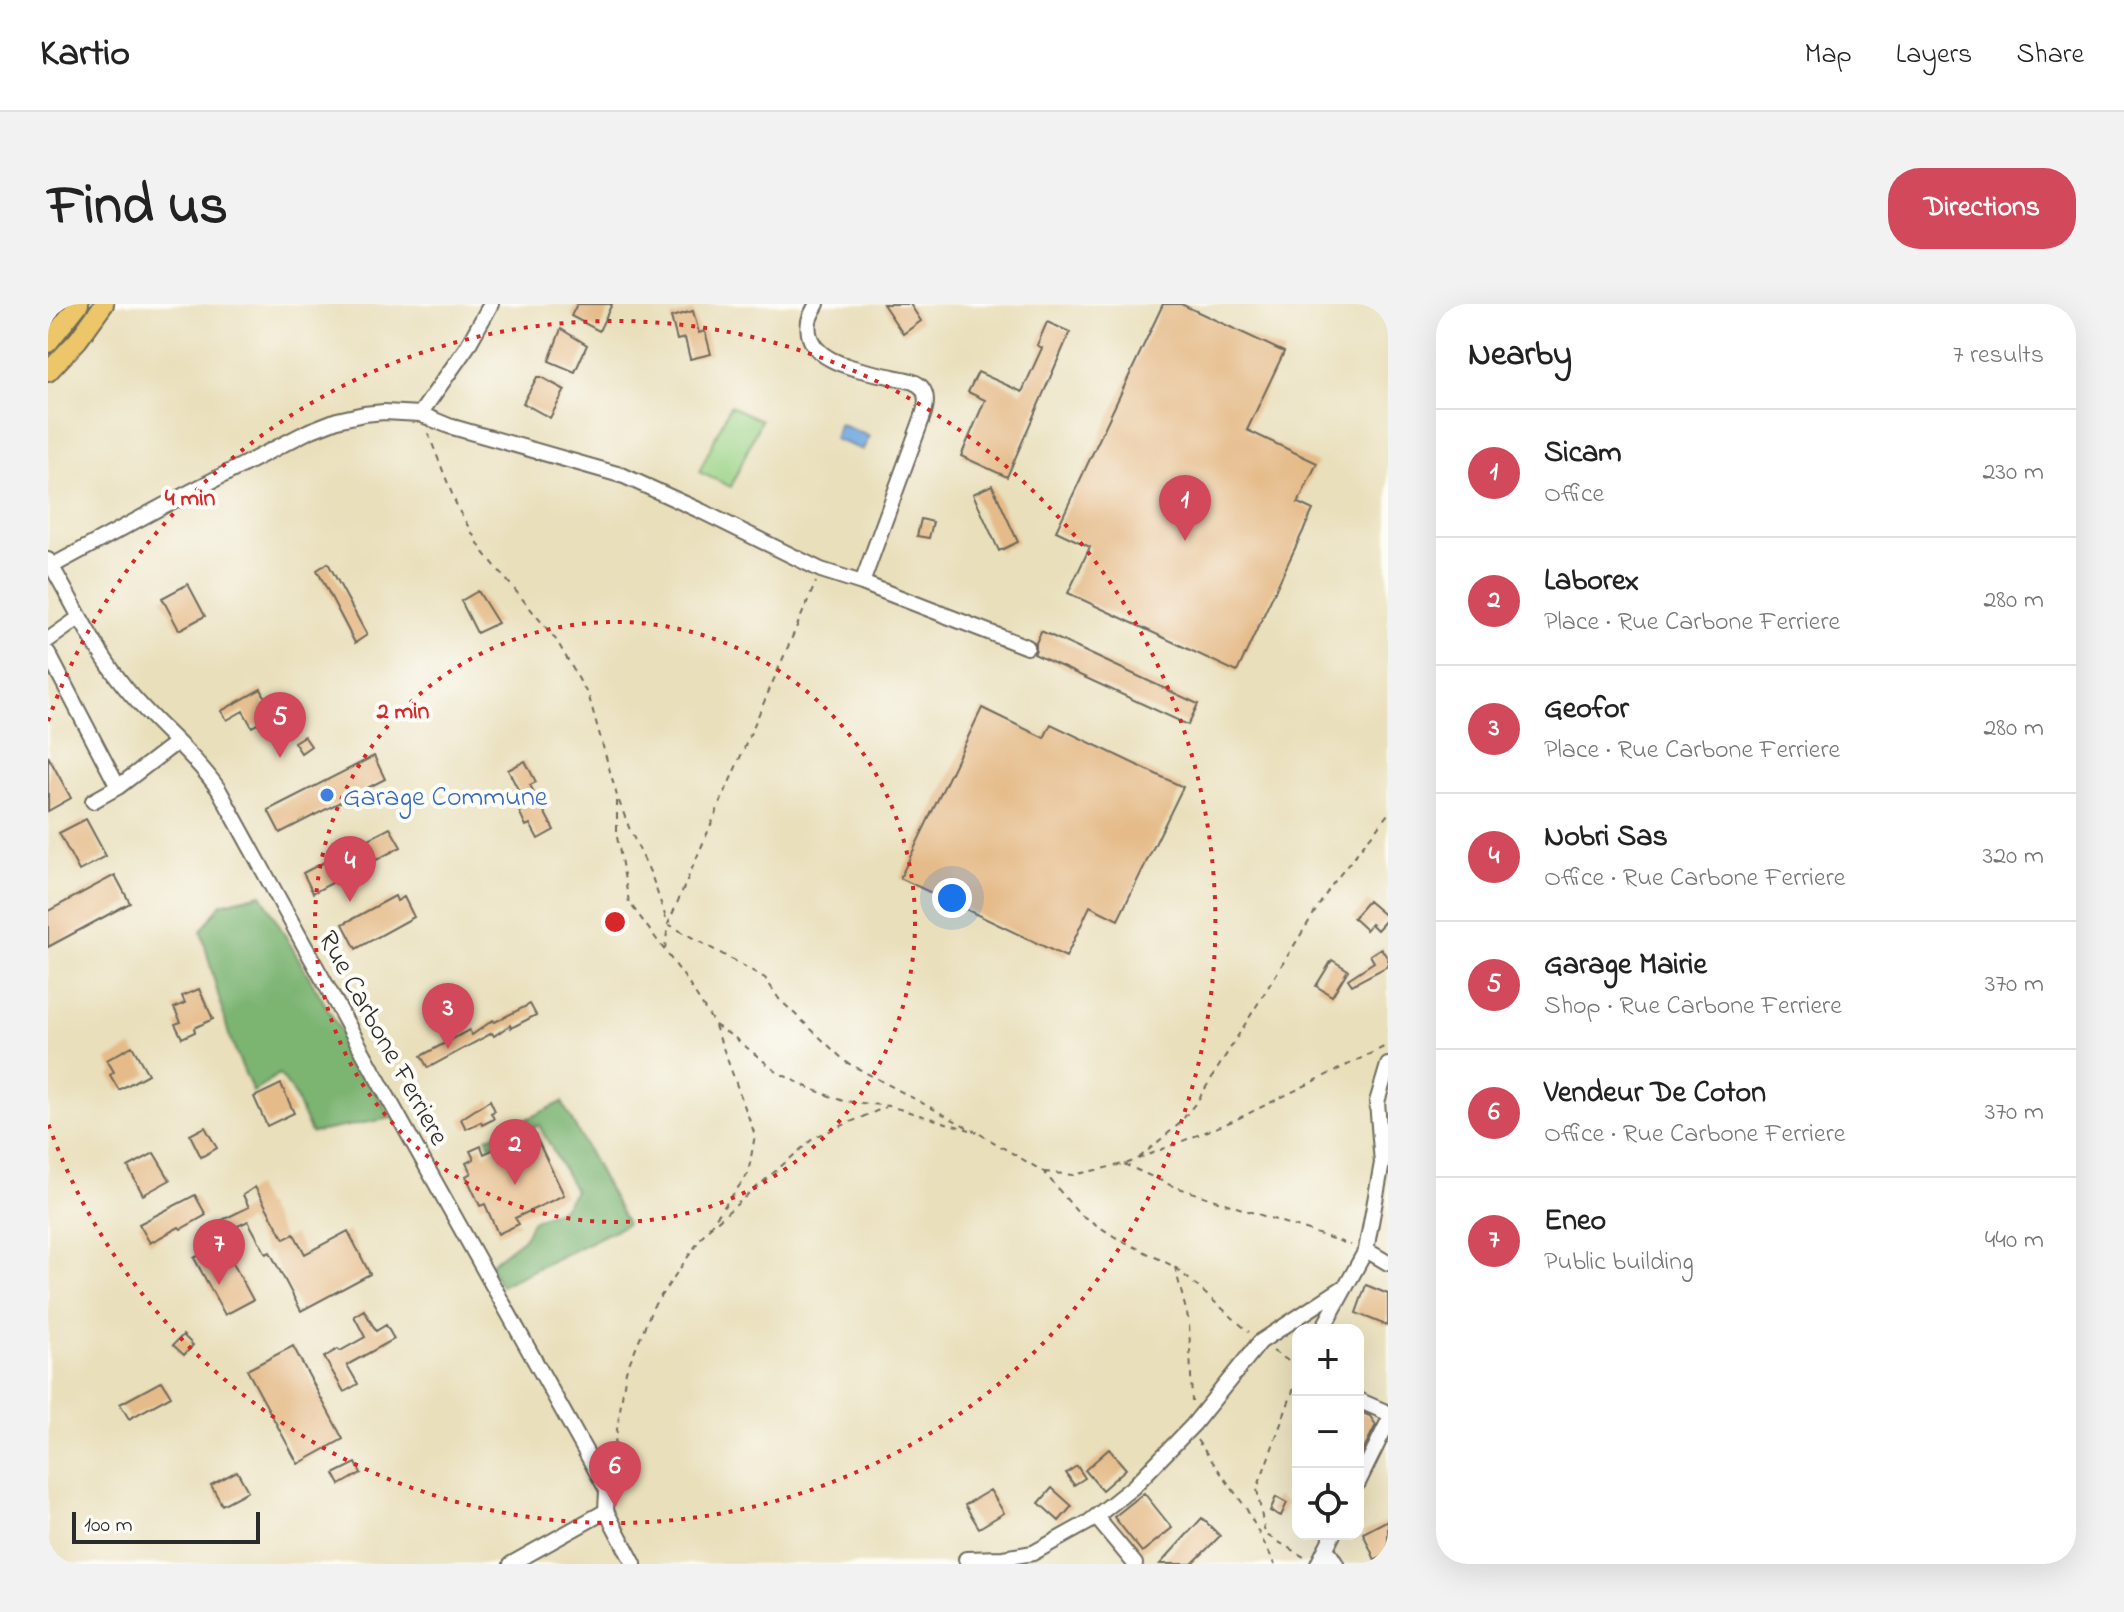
<!DOCTYPE html>
<html lang="en">
<head>
<meta charset="utf-8">
<style>
  body { margin:0; font-family:"Indie Flower",sans-serif; background:#f2f2f2; color:#222 }
  .controls { position:absolute; right:24px; bottom:24px; display:grid; overflow:hidden; border-radius:16px; box-shadow:0 8px 32px #0002 }
  .controls button { width:72px; height:72px; display:grid; place-items:center; padding:0; border:0; border-bottom:2px solid #e0e0e0; background:#fff; color:#222; font:40px sans-serif }
  .scale { position:absolute; left:24px; bottom:20px; width:188px; box-sizing:border-box; padding-left:8px; border:4px solid #2b2b2b; border-top:0; font-size:22px; line-height:28px; white-space:nowrap; color:#2b2b2b; -webkit-text-stroke:6px #fdfcf7; paint-order:stroke }
  .you { position:absolute; left:904px; top:594px; width:28px; height:28px; margin:-20px; border:6px solid #fff; border-radius:50%; background:#1a73e8; box-shadow:0 0 0 12px #1a73e833 }
  .badge { display:grid; place-items:center; width:52px; height:52px; border-radius:50%; background:#d1495b; color:#fff; font-size:26px; font-weight:700 }
  .pin { position:absolute; translate:-50% -66px; filter:drop-shadow(0 2px 4px #0008) }
  .pin::after { content:''; position:absolute; top:42px; width:28px; height:24px; background:inherit; clip-path:polygon(0 0,100% 0,50% 100%) }
  .list { margin:0; padding:0; list-style:none }
  h2 { display:flex; justify-content:space-between; align-items:center; height:104px; margin:0; padding:0 32px; font-size:34px }
  h2 small { font-size:26px; font-weight:400; color:#767676 }
  .list li { display:grid; grid-template-columns:52px 1fr auto; gap:24px; align-items:center; box-sizing:border-box; height:128px; padding:0 32px; border-top:2px solid #e0e0e0 }
  .list b { display:block; font-size:30px; white-space:nowrap }
  .list p { margin:0; font-size:26px; white-space:nowrap; color:#767676 }
  .list em { font-size:26px; font-style:normal; color:#767676 }
  .icon { flex:none; width:44px; height:44px; fill:none; stroke:currentColor; stroke-width:2; stroke-linecap:round; stroke-linejoin:round }
  .map { position:relative; flex:none; width:1340px; height:1260px; overflow:hidden; border-radius:32px }
  header { display:flex; align-items:center; gap:48px; box-sizing:border-box; height:112px; padding:0 40px; background:#fff; border-bottom:2px solid #e0e0e0 }
  header strong { font-size:38px }
  nav { display:flex; gap:44px; margin-inline-start:auto; font-size:28px }
  .intro { display:flex; align-items:center; justify-content:space-between; box-sizing:border-box; height:192px; padding:0 48px }
  h1 { margin:0; font-size:56px }
  .button { padding:20px 36px; border-radius:32px; background:#d1495b; color:#fff; font-size:28px; font-weight:700 }
  main { display:flex; gap:48px; padding:0 48px }
  aside { flex:1; background:#fff; border-radius:32px; box-shadow:0 8px 32px #0002 }
  .map>svg:first-child { display:block }
  .green { fill:#9ad284; stroke:#627e58; stroke-width:2 }
  .forest { fill:#7bb472; stroke:#53704e; stroke-width:2 }
  .water { fill:#70a7de; stroke:#4e6984; stroke-width:2 }
  .building { fill:#e5bb89 }
  .lines { fill:none; stroke-linecap:round; stroke-linejoin:round }
  .minor-casing { stroke:#6e6a5d; stroke-width:18 }
  .major-casing { stroke:#6e6a5d; stroke-width:22 }
  .path { stroke:#6e6a5d; stroke-width:2; stroke-dasharray:6 6; stroke-linecap:butt }
  .minor { stroke:#fff; stroke-width:14 }
  .major { stroke:#ecc669; stroke-width:18 }
  .ring { fill:none; stroke:#d62828; stroke-width:4; stroke-dasharray:4 8 }
  .shop-dot { fill:#3f7fe0; stroke:#fdfcf7; stroke-width:3 }
  .labels { text-anchor:middle; stroke-width:8; stroke-linejoin:round; paint-order:stroke }
  .shop-label { font-size:28px; fill:#366cbe; stroke:#fdfcf7; text-anchor:start }
  .street-label { font-size:28px; fill:#2b2b2b; stroke:#fdfcf7 }
  .centre { fill:#d62828; stroke:#fdfcf7; stroke-width:4 }
  .ring-label { font-size:24px; text-anchor:middle; font-weight:bold; fill:#d62828; stroke:#fdfcf7; stroke-width:8; stroke-linejoin:round; paint-order:stroke }
</style>
</head>
<body>
<header>
<strong>Kartio</strong>
<nav><a>Map</a><a>Layers</a><a>Share</a></nav>
</header>
<div class="intro"><h1>Find us</h1><a class="button">Directions</a></div>
<main>
<div class="map">
<svg width="1340" height="1260" viewBox="0 0 1340 1260">
  <rect width="100%" height="100%" fill="#fdfcf7"/>
  <filter id="ink" filterUnits="userSpaceOnUse"><feTurbulence type="fractalNoise" baseFrequency=".0125" numOctaves="2"/><feDisplacementMap in="SourceGraphic" scale="16" xChannelSelector="R" yChannelSelector="G"/><feConvolveMatrix kernelMatrix="1 2 1 2 8 2 1 2 1" color-interpolation-filters="sRGB"/></filter>
  <filter id="wash" filterUnits="userSpaceOnUse"><feTurbulence type="fractalNoise" baseFrequency=".006" numOctaves="4" result="noise"/><feDisplacementMap in="SourceGraphic" scale="32" xChannelSelector="R" yChannelSelector="G"/><feGaussianBlur stdDeviation="1.8" result="paint"/><feColorMatrix in="noise" values="0 0 0 0 0 0 0 0 0 0 0 0 0 0 0 0 0 1.4 0 .05"/><feComposite in="paint" operator="in"/></filter>
  <g filter="url(#wash)">
    <rect width="100%" height="100%" fill="#e9dfbb"/>
    <path class="green" d="M682 102 713 116 683 183 651 168Z"/>
    <path class="forest" d="M213 590 343 814 263 829 245 788 231 770 205 788 182 735 153 627 173 600Z
      M514 798 579 920 453 982 441 961 476 934 484 917 515 904 527 887 491 821 442 842 439 834Z"/>
    <path class="water" d="M791 120 821 132 815 146 786 135Z"/>
    <g id="blocks">
      <path class="building" d="M529 0H564L551 27 523 12Z
        M835 0H862L873 17 855 30Z
        M1115 0H1133L1236 48 1199 126 1269 159 1250 199 1265 206 1189 368 1020 289 1042 243 1008 227Z
        M645 7 651 29 657 27 663 50 642 55 637 34 629 36 623 13Z
        M999 18 1022 28 959 173 913 152 937 96 920 88 930 68 974 88 994 44 989 41Z
        M513 25 539 41 527 68 501 57Z
        M489 73H493L517 86 502 114 475 99Z
        M944 181 970 238 951 247 925 190Z
        M873 215 885 218 881 234 869 232Z
        M280 259 319 331 307 339 269 266Z
        M140 280 157 312 131 326 114 294Z
        M430 287 450 319 429 329 413 297Z
        M993 327 1150 400 1140 421 986 350 988 346V339Z
        M213 385 218 395 215 397 223 412 204 423 195 407 179 416 173 407Z
        M934 404 996 434 1003 420 1135 483 1070 616 1042 602 1018 653 852 574Z
        M256 432 263 442 253 449 246 438Z
        M0 452 23 494 0 507Z
        M326 452 337 475 232 529 220 506Z
        M477 457 488 478 482 481 506 526 490 535 482 520 478 522 469 503 477 499 460 466Z
        M38 515 58 552 31 567 11 529Z
        M342 524 353 543 265 589 255 569Z
        M67 571 82 599 0 643V607Z
        M347 592 349 597 356 593 366 613 308 645 295 620Z
        M1320 597 1340 614 1329 626 1323 620 1318 626 1305 614Z
        M1333 644 1340 655V662L1304 681 1300 675 1326 658 1322 651Z
        M1284 656 1300 666 1284 692 1268 682Z
        M151 685 165 715 146 724 147 728 134 734 127 720 133 718 126 704 137 699 134 692Z
        M482 700 488 711 463 724 462 721 446 732 444 729 380 764 373 752 421 726 424 731 445 716 447 718Z
        M84 742 100 770 71 786 62 771 66 768 59 756Z
        M233 780 246 809 219 822 206 793Z
        M442 796 447 807 443 809 446 815 434 821 433 818 418 825 413 815Z
        M157 823 169 844 153 853 142 831Z
        M485 827 516 891 467 914 471 920 450 930 437 900 432 902 418 872 423 869 418 859 426 855 422 847 433 842 436 850Z
        M106 849 122 876 95 891 80 863Z
        M207 883 236 935 246 930 257 950 300 927 322 970 253 1007 222 948 218 950 200 917 169 932 164 921 201 903 195 891Z
        M147 891 158 911 133 925 131 923 102 939 91 920Z
        M174 939 205 996 177 1011 146 954Z
        M1318 981 1340 990V1022L1308 1009Z
        M316 1006 328 1027 338 1021 346 1035 299 1061 310 1080 296 1088 276 1053 290 1045 292 1047 317 1033 306 1012Z
        M135 1031 145 1041 136 1051 125 1041Z
        M245 1042 295 1135 250 1160 199 1066Z
        M114 1077 123 1092 81 1115 72 1100Z
        M1310 1107 1322 1112 1328 1121 1310 1156Z
        M1061 1145 1078 1165 1054 1186 1037 1166Z
        M308 1159 313 1169 292 1181 286 1170Z
        M1029 1162 1037 1174 1026 1181 1018 1169Z
        M189 1167 200 1187 174 1201 163 1181Z
        M1004 1184 1024 1202 1011 1217 991 1199Z
        M942 1186 956 1209 931 1224 917 1201Z
        M1096 1189 1124 1224 1094 1248 1066 1213Z
        M1228 1193 1239 1199 1233 1212 1222 1207Z
        M1154 1214 1172 1232 1144 1260H1112Z
        M1340 1216V1252L1327 1256 1315 1229Z"/>
    </g>
  </g>
  <g filter="url(#ink)">
    <use href="#blocks" fill-opacity="0" stroke="#6e6a5d" stroke-width="2"/>
    <g class="lines">
      <g class="minor-casing">
        <path id="minor" d="M769 0C766 5 762 12 761 17 754 60 816 66 845 73 854 75 868 76 874 84 882 94 876 110 872 120L814 279
          M372 110 419 43 443 0
          M0 256C25 298 45 343 76 382 105 419 144 447 171 486L334 783 559 1186 558 1207 586 1260
          M4 262 115 202 261 127 289 116 316 110 336 108 372 110 401 122 576 172 653 207 773 266 814 279 979 343
          M0 336 31 314
          M0 349 70 483
          M45 497 70 483 129 438
          M1318 946 1340 959
          M1274 1026 1318 946 1334 859 1329 798 1340 761
          M1310 1096 1340 1109
          M1310 1179 1340 1118
          M1048 1213 1087 1260
          M1278 1244 1288 1260
          M918 1255 955 1254 985 1249 1041 1218 1085 1183 1145 1121 1212 1038 1296 983
          M463 1260 558 1207
          M1270 1260 1285 1230"/>
      </g>
      <g class="major-casing">
        <path id="major" d="M0 39 31 0
          M0 68 30 36 56 0"/>
      </g>
      <path class="path" d="M380 129 410 205 434 246 509 337 541 393 569 492 582 526 603 570 620 620 717 674 731 695 798 758 930 829
        M569 497V533L581 598 635 671 667 721 687 734 729 768 761 784 795 797 841 802 922 826
        M617 645 620 620 768 278
        M932 830 996 868 1030 909 1067 933 1127 963 1201 1028
        M1091 854 1131 820 1150 796 1283 582 1340 510
        M1076 860 1122 881 1303 941
        M996 868 1025 871 1080 859 1187 816 1340 741
        M661 923 700 870 707 831 667 722
        M1127 963 1141 1018 1144 1098
        M1225 1047 1239 1056 1250 1068
        M1250 1073 1209 1185 1217 1230 1256 1253
        M1149 1136 1198 1204 1227 1260
        M563 1165 578 1067 605 1003 658 927 767 833 838 803"/>
      <use href="#minor" class="minor"/>
      <use href="#major" class="major"/>
    </g>
  </g>
  <g class="ring">
    <circle cx="567" cy="618" r="300"/>
    <path d="M0 417A601 601 0 1 1 0 819"/>
  </g>
  <circle class="shop-dot" cx="279" cy="491" r="8"/>
  <g class="labels">
    <g class="shop-label">
      <text x="295" y="501">Garage Commune</text>
    </g>
    <g class="street-label">
      <text transform="translate(337 733) rotate(61)" y="10">Rue Carbone Ferriere</text>
    </g>
  </g>
  <circle cx="567" cy="618" r="12" class="centre"/>
  <g class="ring-label">
    <text x="142" y="201">4 min</text>
    <text x="355" y="414">2 min</text>
  </g>
</svg>
<div class="controls">
<button>+</button>
<button>−</button>
<button><svg class="icon" aria-label="locate" viewBox="0 0 24 24"><circle cx="12" cy="12" r="6"/><path d="M12 2v4M12 18v4M2 12h4M18 12h4"/></svg></button>
</div>
<div class="scale">100 m</div>
<div class="you"></div>
<div class="pin badge" style="left:1137px;top:237px">1</div>
<div class="pin badge" style="left:467px;top:881px">2</div>
<div class="pin badge" style="left:400px;top:745px">3</div>
<div class="pin badge" style="left:302px;top:598px">4</div>
<div class="pin badge" style="left:232px;top:454px">5</div>
<div class="pin badge" style="left:567px;top:1203px">6</div>
<div class="pin badge" style="left:171px;top:981px">7</div>
</div>
<aside>
<h2>Nearby<small>7 results</small></h2>
<ul class="list">
<li><span class="badge">1</span><div><b>Sicam</b><p>Office</p></div><em>230 m</em></li>
<li><span class="badge">2</span><div><b>Laborex</b><p>Place · Rue Carbone Ferriere</p></div><em>280 m</em></li>
<li><span class="badge">3</span><div><b>Geofor</b><p>Place · Rue Carbone Ferriere</p></div><em>280 m</em></li>
<li><span class="badge">4</span><div><b>Nobri Sas</b><p>Office · Rue Carbone Ferriere</p></div><em>320 m</em></li>
<li><span class="badge">5</span><div><b>Garage Mairie</b><p>Shop · Rue Carbone Ferriere</p></div><em>370 m</em></li>
<li><span class="badge">6</span><div><b>Vendeur De Coton</b><p>Office · Rue Carbone Ferriere</p></div><em>370 m</em></li>
<li><span class="badge">7</span><div><b>Eneo</b><p>Public building</p></div><em>440 m</em></li>
</ul>
</aside>
</main>
</body>
</html>
